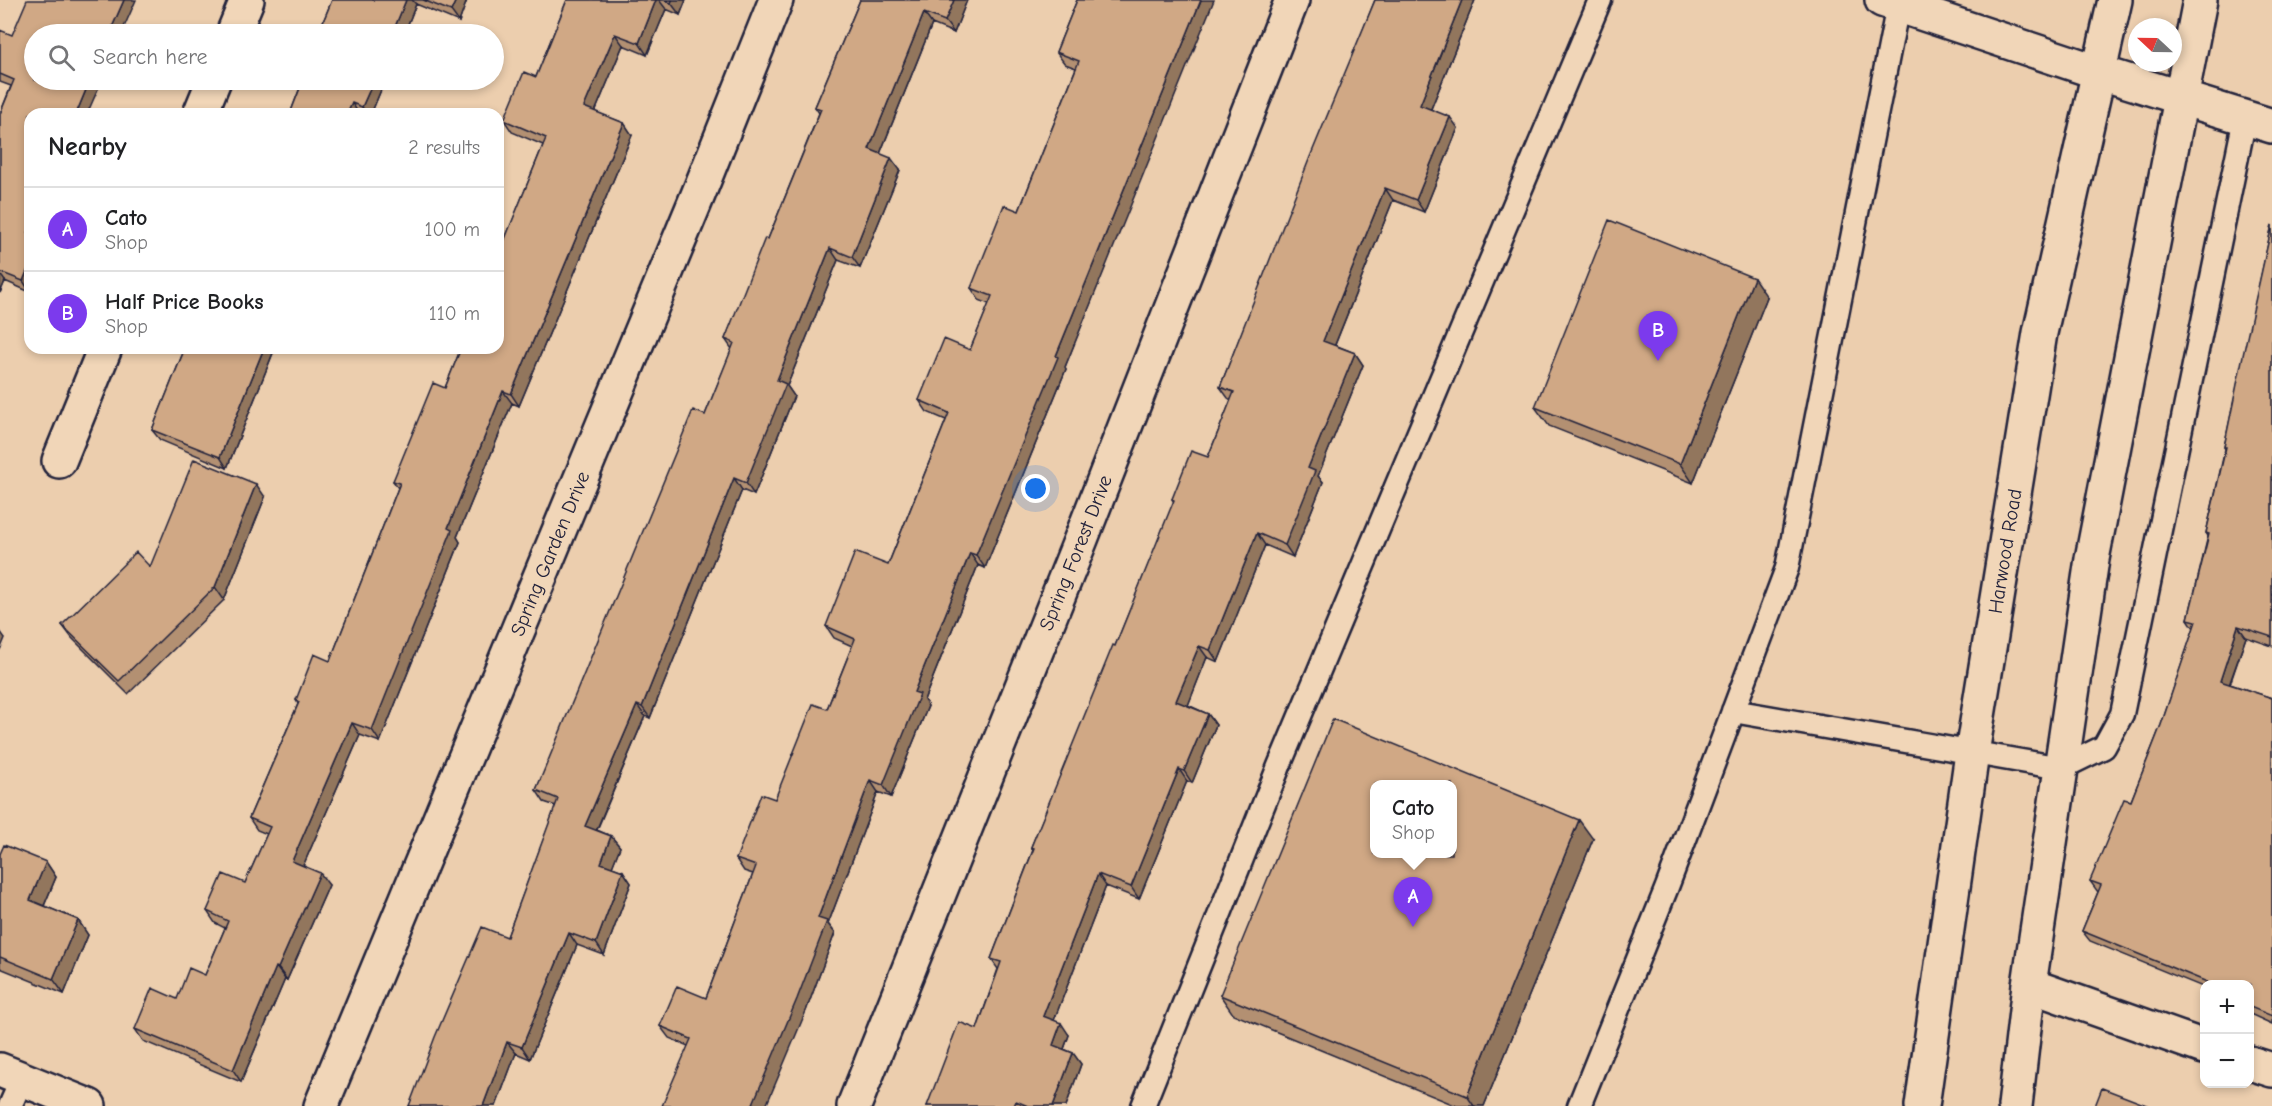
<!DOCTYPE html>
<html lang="en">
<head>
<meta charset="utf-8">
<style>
  body { margin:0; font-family:"Comic Neue",sans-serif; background:#f6f6f6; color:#202124 }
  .controls { position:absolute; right:18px; bottom:18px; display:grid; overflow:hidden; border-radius:12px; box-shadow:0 3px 9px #0003 }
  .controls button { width:54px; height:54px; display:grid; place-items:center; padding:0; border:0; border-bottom:2px solid #e0e0e0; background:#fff; color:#202124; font:30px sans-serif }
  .compass { position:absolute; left:2128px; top:18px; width:54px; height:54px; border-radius:50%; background:#fff; box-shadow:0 3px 9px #0003; rotate:292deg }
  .you { position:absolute; left:1036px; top:489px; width:21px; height:21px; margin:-15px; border:4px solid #fff; border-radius:50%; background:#1a73e8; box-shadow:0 0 0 9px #1a73e833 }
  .badge { display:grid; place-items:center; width:39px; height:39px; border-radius:50%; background:#7c3aed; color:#fff; font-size:20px; font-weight:700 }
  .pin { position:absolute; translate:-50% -50px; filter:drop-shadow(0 2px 3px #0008) }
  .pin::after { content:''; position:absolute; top:32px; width:21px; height:18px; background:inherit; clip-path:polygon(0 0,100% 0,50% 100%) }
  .popup { position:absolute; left:1370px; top:780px; width:87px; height:78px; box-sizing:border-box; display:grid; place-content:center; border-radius:12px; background:#fff; filter:drop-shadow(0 2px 4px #0005); font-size:20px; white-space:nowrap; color:#757577 }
  .popup b { font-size:22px; color:#202124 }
  .popup::after { content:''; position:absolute; left:50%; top:100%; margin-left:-12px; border:12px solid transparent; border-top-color:#fff }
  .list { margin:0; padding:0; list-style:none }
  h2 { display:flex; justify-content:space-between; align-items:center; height:78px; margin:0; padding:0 24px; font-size:26px }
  h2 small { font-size:20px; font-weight:400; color:#757577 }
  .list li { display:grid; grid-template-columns:39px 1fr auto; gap:18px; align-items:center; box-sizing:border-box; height:84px; padding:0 24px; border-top:2px solid #e0e0e0 }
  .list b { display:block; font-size:22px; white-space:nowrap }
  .list p { margin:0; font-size:20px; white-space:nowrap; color:#757577 }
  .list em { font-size:20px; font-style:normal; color:#757577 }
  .icon { flex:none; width:33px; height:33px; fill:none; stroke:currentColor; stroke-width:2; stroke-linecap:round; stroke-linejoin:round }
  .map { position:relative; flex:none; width:2272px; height:1106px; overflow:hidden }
  .search { position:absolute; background:#fff; box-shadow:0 3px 9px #0003; left:24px; top:24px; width:480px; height:66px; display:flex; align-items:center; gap:15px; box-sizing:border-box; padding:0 21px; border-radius:33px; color:#757577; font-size:22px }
  .panel { position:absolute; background:#fff; box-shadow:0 3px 9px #0003; left:24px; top:108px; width:480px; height:246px; border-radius:18px }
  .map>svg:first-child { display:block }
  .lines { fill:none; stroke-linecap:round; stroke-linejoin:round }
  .lane-casing { stroke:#22223b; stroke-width:27 }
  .street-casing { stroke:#22223b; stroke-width:38 }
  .secondary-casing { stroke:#22223b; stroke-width:38 }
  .lane { stroke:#f1d6b8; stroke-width:22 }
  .street { stroke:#f1d6b8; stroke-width:33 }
  .secondary { stroke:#f1d6b8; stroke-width:33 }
  .wall { fill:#b39072; stroke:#22223b; stroke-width:1.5 }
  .shaded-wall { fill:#92765d; stroke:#22223b; stroke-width:1.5 }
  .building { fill:#d0a885; stroke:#22223b; stroke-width:1.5; fill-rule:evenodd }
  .labels { text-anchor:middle; stroke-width:5; stroke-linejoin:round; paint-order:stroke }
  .street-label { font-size:20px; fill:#22223b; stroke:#f1d6b8 }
</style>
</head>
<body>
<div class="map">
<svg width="2272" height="1106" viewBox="0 0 2272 1106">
  <rect width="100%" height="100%" fill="#ecceae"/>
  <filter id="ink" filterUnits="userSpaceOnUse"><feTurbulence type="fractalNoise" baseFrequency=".0167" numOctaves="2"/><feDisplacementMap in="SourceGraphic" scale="12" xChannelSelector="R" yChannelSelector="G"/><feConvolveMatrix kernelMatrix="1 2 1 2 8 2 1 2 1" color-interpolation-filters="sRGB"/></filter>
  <g filter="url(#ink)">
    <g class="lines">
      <g class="lane-casing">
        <path id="lane" d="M1733 711 2061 768 2104 747 2122 714 2245 118
          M10 1106 22 1079
          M1143 1106 1279 766 1600 0
          M1579 1106 1667 887 1787 568 1898 5"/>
      </g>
      <g class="street-casing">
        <g id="street">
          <path d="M1882 0 2098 72 2272 126"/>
          <path d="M233 34 247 0"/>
          <path d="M200 114 214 80"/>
          <path d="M59 461 105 348"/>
          <path d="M2029 985 2204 1047"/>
          <path d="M2250 1063 2272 1070"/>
          <path id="s1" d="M321 1106 698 195 776 0"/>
          <path id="s2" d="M854 1106 1081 539 1292 0"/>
        </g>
      </g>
      <g class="secondary-casing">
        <g id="secondary">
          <path d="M0 1070 89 1106"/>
          <path id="s3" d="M1922 1106 1972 753 2040 333 2115 0"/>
          <path d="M2015 1106 2029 985 2092 559 2200 0"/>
        </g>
      </g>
      <use href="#lane" class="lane"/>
      <use href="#street" class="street"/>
      <use href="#secondary" class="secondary"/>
    </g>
    <path class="wall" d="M332 0H467L459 22 416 4 404 34H318Z
      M567 0H686L680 15 666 9 647 55 623 45 595 112 624 123 632 135 519 406 512 403 457 537 460 542 380 742 360 735 303 866 329 885 287 980 285 979 241 1082 143 1041 135 1029 177 999 205 975 225 928 215 923 207 911 245 883 267 834 257 830 249 818 298 704 296 700 330 661 398 488 393 481 445 388 543 145 512 132 504 120 536 77Z
      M860 0H967L954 33 932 24 880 154 900 170 860 268 838 260 787 386 794 396 754 495 742 490 650 718 645 716 597 830 611 836 620 847 612 867 623 871 631 883 604 955 577 945 530 1059 516 1053 496 1106H409L507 937 556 806 544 802 536 790 705 415 732 349 725 339 768 239 819 113 815 107Z
      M1077 0 1123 222 1065 367 1066 369 985 568 978 565 924 700 928 706 891 797 878 792 828 924 835 933 806 1011 688 1046 669 1038 660 1026 706 998 753 874 744 871 736 859 775 799 827 709 852 646 834 638 826 626 888 565 946 420 927 412 919 400 970 350 989 304 979 300 971 288 1019 211 1076 68 1065 64 1056 52Z
      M1375 0H1475L1431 109 1458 128 1424 212 1393 200 1335 345 1355 353 1363 365 1318 476 1323 482 1293 557 1265 545 1218 662 1207 657 1188 705 1208 714 1216 725 1192 783 1187 781 1139 899 1106 886 1054 1020 1069 1035 1064 1049 1073 1053 1081 1064 1066 1106H927L977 1029 998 969 991 959 1033 850 1031 847 1115 646 1174 502 1172 499 1208 457 1231 400 1228 398 1220 387Z
      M0 30 30 114V292L5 281 0 293V114L11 86 0 82Z
      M385 80 371 114H290L301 85 299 82Z
      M2272 225V646L2246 637 2230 684 2272 698V1024L2250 1014V984H2205V988L2090 941 2082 931 2098 892 2090 881 2131 801 2161 725 2194 628 2188 619 2208 536 2206 533 2225 449 2224 447Z
      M1767 297 1693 483 1549 426 1535 407Z
      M185 348H275L227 468 160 440 152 430Z
      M265 497 224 600 128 694 72 638 62 625 150 567Z
      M1593 839 1484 1106H1457L1233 1014 1220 995Z
      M0 854 46 862 56 877 44 906 78 920 88 935 64 994 0 968Z"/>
    <path class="shaded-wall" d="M124 0H136L121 34H109Z
      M406 0H412L416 4 404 34H392Z
      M456 0H467L459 22 451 11Z
      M656 0H659L666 9 647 55 639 43Z
      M672 0H686L680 15 671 3Z
      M954 0H967L954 33 945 21Z
      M1201 0H1214L1065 367 1066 369 985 568 976 555 1056 356Z
      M1462 0H1475L1428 116 1420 105Z
      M924 13 932 24 877 161 869 149Z
      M615 34 623 45 592 119 584 107Z
      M90 80H102L87 114H76Z
      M374 80H385L371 114H367L362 107Z
      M352 103 359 114H347Z
      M1450 117 1458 128 1424 212 1416 200Z
      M624 123 632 135 519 406 511 394Z
      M891 158 900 170 860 268 852 257Z
      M1385 188 1393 200 1332 352 1323 341Z
      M830 248 838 260 787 386 794 396 754 495 746 483 777 380Z
      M30 264V292L23 281Z
      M0 274 5 281 0 293Z
      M1754 278 1767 297 1693 483 1680 464Z
      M264 348H275L227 468 220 457Z
      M1355 353 1363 365 1318 476 1323 482 1293 557 1285 545 1308 468Z
      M503 391 512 403 457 537 460 542 380 742 372 730 448 528Z
      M734 478 742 490 650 718 642 707Z
      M256 484 265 497 224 600 215 587Z
      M1257 533 1265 545 1218 662 1210 650Z
      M970 553 978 565 924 700 928 706 891 797 883 785 914 692Z
      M2238 626 2246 637 2227 691 2220 681Z
      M0 631 5 638 0 650Z
      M1199 646 1207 657 1185 713 1176 701Z
      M637 705 645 716 593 838 585 826Z
      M1208 714 1216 725 1192 783 1184 771Z
      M352 723 360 735 300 873 292 861Z
      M1179 769 1187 781 1139 899 1131 887Z
      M870 780 878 792 828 924 835 933 806 1011 766 1106H752L818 918Z
      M1579 820 1593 839 1484 1106H1474L1467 1096Z
      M611 836 620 847 609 875 601 863Z
      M46 862 56 877 40 915 30 900Z
      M623 871 631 883 604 955 596 943Z
      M320 873 329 885 287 980 278 968Z
      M1098 874 1106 886 1051 1028 1043 1016Z
      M78 920 88 935 64 994 53 979Z
      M569 933 577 945 530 1059 522 1047Z
      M276 967 285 979 241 1082 233 1070Z
      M1061 1023 1069 1035 1061 1057 1053 1045Z
      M507 1042 516 1053 496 1106H483Z
      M1073 1053 1081 1064 1066 1106H1053Z"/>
    <path class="building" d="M27 0H124L109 34H34V80H90L76 114H30V227L28 233 30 234V264L23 281 0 272V114L14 80 0 74V30L12 35Z
      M332 0H406L392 34H318Z
      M423 0H456L451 11Z
      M567 0H656L639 43 615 34 584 107 624 123 511 394 503 391 448 528 452 530 372 730 352 723 292 861 320 873 278 968 276 967 233 1070 135 1029 152 988 177 999 189 968 205 975 228 921 207 911 223 874 245 883 270 827 249 818 299 702 296 700 314 654 330 661 400 483 393 481 433 383 445 388 461 348H498V256L546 138 504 120 524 72 536 77Z
      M664 0H672L671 3Z
      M860 0H954L945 21 924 13 869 149 891 158 852 257 830 248 777 380 786 384 746 483 734 478 642 707 637 705 585 826 611 836 601 863 623 871 596 943 569 933 522 1047 507 1042 483 1106H409L435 1037 482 927 507 937 558 799 536 790 693 410 705 415 734 343 725 339 765 238 768 239 821 109 815 107Z
      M1077 0H1201L1056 356 1058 357 976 555 970 553 914 692 920 694 883 785 870 780 818 918 827 921 797 999 752 1106H662L691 1039 660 1026 677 986 706 998 756 866 736 859 761 794 775 799 813 704 827 709 855 639 826 626 855 552 888 565 949 413 919 400 944 339 970 350 992 296 971 288 1004 205 1019 211 1079 61 1056 52Z
      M1375 0H1462L1420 105 1450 117 1416 200 1385 188 1323 341 1355 353 1308 468 1315 471 1285 545 1257 533 1210 650 1199 646 1176 701 1208 714 1184 771 1179 769 1131 887 1098 874 1043 1016 1061 1023 1053 1045 1073 1053 1053 1106H1028L1016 1101 1014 1106H927L959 1022 977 1029 1001 962 991 959 1034 848 1031 847 1113 645 1115 646 1174 500 1172 499 1191 451 1208 457 1234 392 1220 387 1310 157Z
      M300 80H374L362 107 352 103 347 114H290L302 83 299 82Z
      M1609 220 1754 278 1680 464 1535 407Z
      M2272 225V637L2238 626 2220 681 2272 698V1016L2250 1007V984H2206L2207 982 2082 931 2101 885 2090 881 2124 799 2131 801 2161 725 2196 621 2188 619 2209 534 2206 533 2226 447H2224L2242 360Z
      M185 348H264L220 457 152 430Z
      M194 459 256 484 215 587 119 681 62 625 136 552 150 567Z
      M1333 719 1579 820 1467 1096 1220 995ZM1374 784H1452V854H1374Z
      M4 845 46 862 30 900 78 920 53 979 0 957V854Z
      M2102 1088 2149 1106H2095Z"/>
  </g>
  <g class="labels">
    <g class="street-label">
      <text dy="7" stroke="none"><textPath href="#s3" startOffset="561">Harwood Road</textPath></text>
      <text dy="7" stroke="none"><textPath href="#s1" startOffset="598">Spring Garden Drive</textPath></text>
      <text dy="7" stroke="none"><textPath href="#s2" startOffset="596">Spring Forest Drive</textPath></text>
    </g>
  </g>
</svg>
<div class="controls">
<button>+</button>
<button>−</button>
</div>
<svg class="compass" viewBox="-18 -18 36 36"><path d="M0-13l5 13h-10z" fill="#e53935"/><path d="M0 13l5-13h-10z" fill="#757577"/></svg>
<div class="you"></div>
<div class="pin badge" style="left:1413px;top:927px">A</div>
<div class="popup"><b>Cato</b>Shop</div>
<div class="pin badge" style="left:1658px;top:361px">B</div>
<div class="search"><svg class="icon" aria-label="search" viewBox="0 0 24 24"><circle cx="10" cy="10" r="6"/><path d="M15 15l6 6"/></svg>Search here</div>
<section class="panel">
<h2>Nearby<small>2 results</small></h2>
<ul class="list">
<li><span class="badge">A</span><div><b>Cato</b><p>Shop</p></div><em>100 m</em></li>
<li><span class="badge">B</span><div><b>Half Price Books</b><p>Shop</p></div><em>110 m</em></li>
</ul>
</section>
</div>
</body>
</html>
